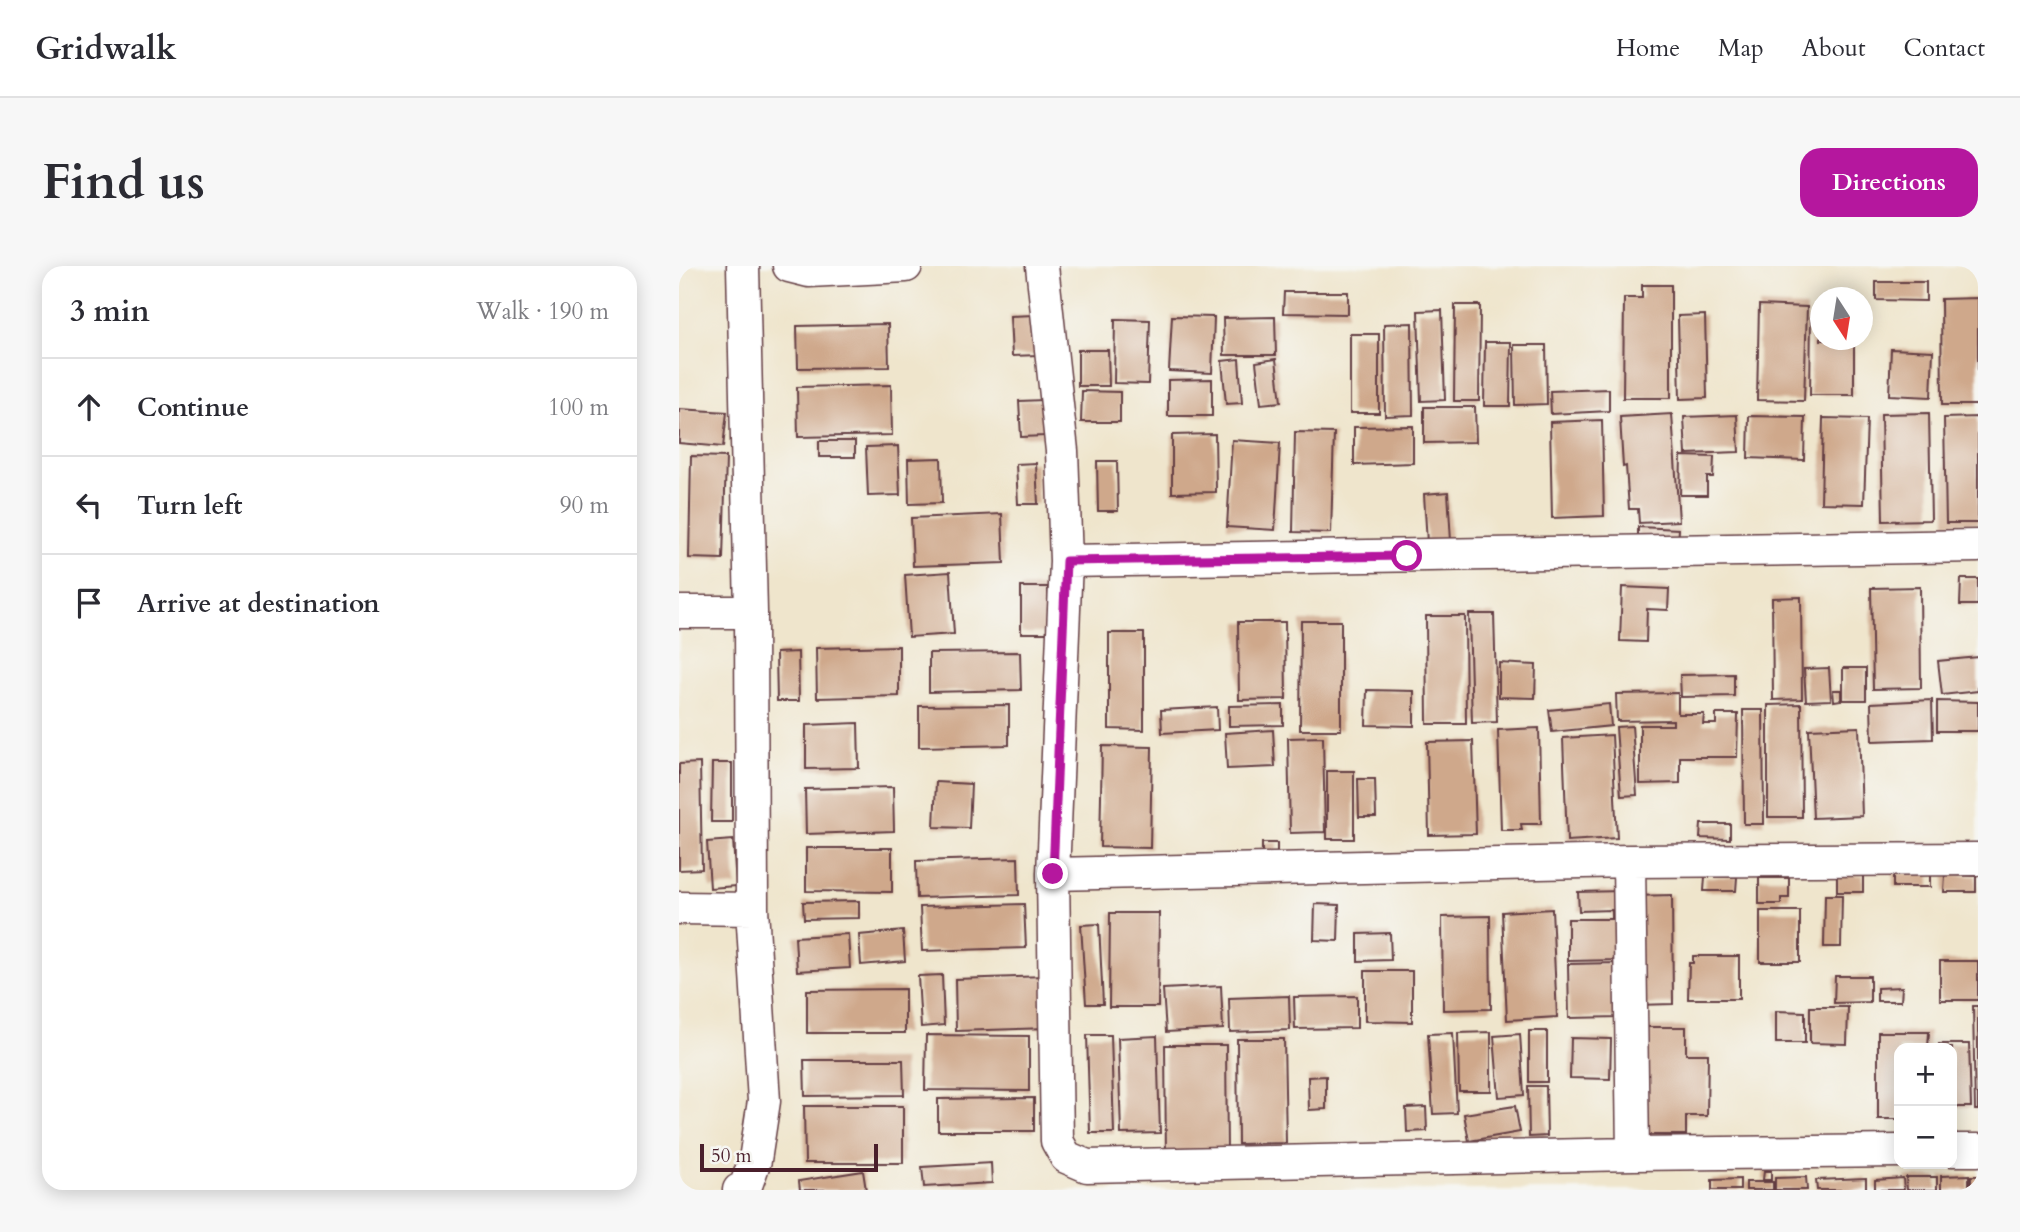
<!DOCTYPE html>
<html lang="en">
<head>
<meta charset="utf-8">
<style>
  body { margin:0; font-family:Cardo,serif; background:#f7f7f7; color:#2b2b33 }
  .controls { position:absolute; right:21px; bottom:21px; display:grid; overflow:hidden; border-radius:14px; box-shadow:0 4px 18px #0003 }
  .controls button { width:63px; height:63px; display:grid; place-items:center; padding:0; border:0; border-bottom:2px solid #e1e1e2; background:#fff; color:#2b2b33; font:35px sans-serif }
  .compass { position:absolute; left:1131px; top:21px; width:63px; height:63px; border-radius:50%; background:#fff; box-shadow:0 4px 18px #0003; rotate:168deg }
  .scale { position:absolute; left:21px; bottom:18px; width:178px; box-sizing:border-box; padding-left:7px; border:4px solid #4a1f2b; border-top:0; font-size:19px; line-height:24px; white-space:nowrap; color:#4a1f2b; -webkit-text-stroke:5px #f6f6f2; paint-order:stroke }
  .stop { position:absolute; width:21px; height:21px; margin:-16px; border:5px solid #b5179e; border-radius:50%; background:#fff }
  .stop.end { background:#b5179e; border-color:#fff; box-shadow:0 2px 7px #0008 }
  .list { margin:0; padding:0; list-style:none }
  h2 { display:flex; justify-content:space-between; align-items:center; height:91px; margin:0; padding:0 28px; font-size:30px }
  h2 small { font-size:23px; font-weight:400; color:#7c7c81 }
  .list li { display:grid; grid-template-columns:46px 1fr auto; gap:21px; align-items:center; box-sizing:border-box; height:98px; padding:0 28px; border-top:2px solid #e1e1e2 }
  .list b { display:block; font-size:26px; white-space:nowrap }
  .list em { font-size:23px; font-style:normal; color:#7c7c81 }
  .icon { flex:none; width:38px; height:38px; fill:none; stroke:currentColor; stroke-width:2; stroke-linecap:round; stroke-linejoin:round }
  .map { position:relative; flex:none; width:1299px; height:924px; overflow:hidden; border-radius:21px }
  header { display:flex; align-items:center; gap:42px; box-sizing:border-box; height:98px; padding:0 35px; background:#fff; border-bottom:2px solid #e1e1e2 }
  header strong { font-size:33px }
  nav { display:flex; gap:38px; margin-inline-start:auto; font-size:24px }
  .intro { display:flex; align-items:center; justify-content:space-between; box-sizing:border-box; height:168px; padding:0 42px }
  h1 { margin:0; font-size:49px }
  .button { padding:18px 32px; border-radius:21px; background:#b5179e; color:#fff; font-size:24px; font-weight:700 }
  main { display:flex; gap:42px; padding:0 42px }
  aside { flex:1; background:#fff; border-radius:21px; box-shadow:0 4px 18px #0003 }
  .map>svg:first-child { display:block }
  .building { fill:#cfa88b }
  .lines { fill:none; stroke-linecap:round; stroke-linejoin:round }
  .minor-casing { stroke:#633d43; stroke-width:35 }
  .minor { stroke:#fff; stroke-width:32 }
  .route { stroke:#b5179e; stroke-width:9 }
</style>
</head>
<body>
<header>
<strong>Gridwalk</strong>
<nav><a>Home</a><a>Map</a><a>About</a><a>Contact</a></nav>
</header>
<div class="intro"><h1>Find us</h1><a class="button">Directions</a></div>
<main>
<aside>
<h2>3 min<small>Walk · 190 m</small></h2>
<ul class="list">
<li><svg class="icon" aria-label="ahead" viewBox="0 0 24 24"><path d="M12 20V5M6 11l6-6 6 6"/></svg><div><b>Continue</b></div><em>100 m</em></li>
<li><svg class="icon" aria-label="left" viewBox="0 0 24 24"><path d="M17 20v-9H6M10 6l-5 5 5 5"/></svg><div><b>Turn left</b></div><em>90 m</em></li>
<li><svg class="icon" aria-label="arrive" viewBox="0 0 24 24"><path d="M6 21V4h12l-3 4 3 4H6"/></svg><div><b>Arrive at destination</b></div></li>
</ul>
</aside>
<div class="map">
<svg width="1299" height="924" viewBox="0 0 1299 924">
  <rect width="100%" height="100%" fill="#f6f6f2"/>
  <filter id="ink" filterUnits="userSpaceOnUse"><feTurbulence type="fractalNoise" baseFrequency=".0143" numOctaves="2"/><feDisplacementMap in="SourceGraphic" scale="14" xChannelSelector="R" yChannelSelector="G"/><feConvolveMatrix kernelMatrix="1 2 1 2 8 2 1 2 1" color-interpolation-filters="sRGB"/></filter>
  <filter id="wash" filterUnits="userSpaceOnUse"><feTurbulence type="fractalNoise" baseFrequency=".00686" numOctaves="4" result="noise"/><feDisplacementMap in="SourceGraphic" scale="28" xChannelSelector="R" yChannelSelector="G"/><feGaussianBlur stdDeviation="1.57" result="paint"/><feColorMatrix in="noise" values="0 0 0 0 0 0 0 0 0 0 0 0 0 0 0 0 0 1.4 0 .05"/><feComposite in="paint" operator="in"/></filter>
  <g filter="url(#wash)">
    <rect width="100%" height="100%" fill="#efe5cc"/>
    <g id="blocks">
      <path class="building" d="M1197 16H1247V35L1197 34Z
        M963 19H992V132H944L945 32H963Z
        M605 26H669V48L604 47Z
        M1299 32V139H1263L1262 33Z
        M776 39H801L800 135H775Z
        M1080 39 1128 41 1125 135 1078 134Z
        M763 44 766 134 742 135 739 45Z
        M1132 47 1142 48V74H1175V129H1131Z
        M356 49 359 89 333 90 331 50Z
        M1026 49 1028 132 1001 133 999 50Z
        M493 50 535 51 533 107 490 105Z
        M596 51 597 89H545L544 52Z
        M436 53 471 54 469 118 435 117Z
        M733 57 734 149 706 150 705 58Z
        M209 58 210 101 119 102 118 60Z
        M671 68H700V147H671Z
        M806 76H832L831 140H805Z
        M835 79H867L868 138 836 139Z
        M1212 83 1254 85 1252 131 1210 129Z
        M399 84H429L430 120H399Z
        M560 93 563 137 547 138 543 95Z
        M597 93 602 136 582 138 577 96Z
        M533 113V150H489V114Z
        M212 119 213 169 119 171 118 121Z
        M930 123V145L872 148 871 125Z
        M403 125 441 126V156H402Z
        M365 134 366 170 342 171 340 135Z
        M745 141H796L797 176 745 177Z
        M0 143 48 146 44 181 0 177Z
        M1250 147 1252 254 1204 255 1202 148Z
        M993 148 1000 255 960 257 959 243H950L947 200 944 201 941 151Z
        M1058 149 1060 186 1007 188 1005 151Z
        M1070 150 1126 151 1125 194 1069 192Z
        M1299 151V257H1267L1265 152Z
        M1144 152 1188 153 1185 238 1142 237Z
        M923 154 925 250 873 252 871 156Z
        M734 160V197L675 199V161Z
        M616 166 655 167 652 267 614 266Z
        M536 168 537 226 493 227V169Z
        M553 174 601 177 596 264 548 261Z
        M140 175H176V191H140Z
        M219 180 221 229 189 230 187 181Z
        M12 190 47 191 44 293 10 292Z
        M1002 190 1035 191 1034 211H1028V229H1001Z
        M262 192 263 237 230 238 229 193Z
        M418 195H438L439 245H419Z
        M357 197 359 238H339L337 198Z
        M769 226 772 275 748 277 745 228Z
        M323 248 325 297 234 300 232 252Z
        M959 261 1000 263 999 278 959 277Z
        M271 306 275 368 230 371 226 309Z
        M1282 313H1299V339H1281Z
        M342 321H369V367H342Z
        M943 321 990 323 989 344 968 343 967 376 941 375Z
        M1241 321 1242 422 1194 423 1192 322Z
        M1122 331 1123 433 1094 434 1093 332Z
        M790 348H815L818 456 793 457Z
        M747 350H786L787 458H748Z
        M622 355H662V464H621Z
        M559 356H606L607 433 560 434Z
        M430 367H465V464L430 463Z
        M220 380V430L138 432 137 382Z
        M119 386 120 435H98L97 387Z
        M341 386 342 424 250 426V387Z
        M1299 391V425L1263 429 1259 395Z
        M820 397 857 399 856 432 820 431Z
        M1150 402 1152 434 1127 435 1125 403Z
        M1164 402H1187V434H1164Z
        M1055 408V430L1002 431 1001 409Z
        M688 424 735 425V460L687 459Z
        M1154 424H1162V434L1155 435Z
        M999 427V448H1025L1024 458H1037V448H1059L1058 491H1001V517L961 518V459H994V454L938 455 937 428Z
        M1253 434 1254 473 1193 475 1192 437Z
        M1258 435 1299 436V465H1258Z
        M930 438 932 460 873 466 870 444Z
        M1122 438 1123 551H1089V439Z
        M330 439V479L240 481V440Z
        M604 439V459L550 460V440Z
        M538 441 539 464 483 467 482 444Z
        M1064 444H1084L1085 558H1065Z
        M179 457 180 502 127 503V459Z
        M953 460 958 529 942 530 937 461Z
        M1180 461 1183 550 1134 552 1130 463Z
        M860 462 862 558H842L843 564H822L819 464Z
        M594 464 596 501 548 503 546 467Z
        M933 469 938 572 888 575 884 472Z
        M644 471 646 566 611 567 609 472Z
        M794 475 797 568 750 569 748 476Z
        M423 480 473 481 471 582 421 581Z
        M21 497 23 603 0 604V498Z
        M33 497H53V556H32Z
        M648 505H675V573H648Z
        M679 513H696L697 551H680Z
        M257 516 292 518 290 562 255 561Z
        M214 521 215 565 127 568 126 523Z
        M1022 558H1051V573L1021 572Z
        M54 574 57 620 31 622 28 576Z
        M583 577H598V595L583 596Z
        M127 582H213V626L127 625Z
        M339 592 340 629 238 632 237 595Z
        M1214 607 1251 608V621H1214Z
        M1184 609V626H1158V610Z
        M1266 609 1297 610V626H1265Z
        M1026 611H1058L1057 625H1025Z
        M1080 612H1110V632H1102V638H1080Z
        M944 625 945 651H933V644L900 645 899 626Z
        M993 629 994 738 957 739 955 630Z
        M1146 629H1163L1162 681H1145Z
        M180 635V652L125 653 124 636Z
        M345 638 347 682 243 685 241 641Z
        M636 638 660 639 659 675 635 674Z
        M873 643 878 751 828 754 823 646Z
        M1081 645H1121V696H1081Z
        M431 647H480L479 741H430Z
        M811 650 812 743 764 744 763 651Z
        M889 653H939V694L889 695Z
        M420 658 424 738H407L402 659Z
        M224 665 226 695 182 699 180 669Z
        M711 667 712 694 679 695V668Z
        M169 668 171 702 118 705 116 671Z
        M1014 690H1060V733H1009L1010 697H1014Z
        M1261 695H1299V734H1261Z
        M940 697 941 751 890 752 889 698Z
        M686 705H733V756L686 755Z
        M263 709 265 759 242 761 239 710Z
        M367 710 369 762 277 765 276 713Z
        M1156 710H1191V736L1155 737Z
        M542 720 544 763 487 766 484 723Z
        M1223 721 1222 735H1198V722Z
        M226 723V767H128V724Z
        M610 730 611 764 551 766 550 732Z
        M678 730V762L616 763 615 731Z
        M1294 740H1299V844H1296Z
        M1131 741H1169L1168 778 1131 777Z
        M1097 745 1126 746V777H1097Z
        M967 761H1007V788H1029L1028 850H1007V869H966Z
        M850 765H868V816H850Z
        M812 766V825H780L779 767Z
        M1199 766H1250L1249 782H1220V853H1199Z
        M774 767 778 847 754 848 749 768Z
        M841 768 845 829 820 831 815 770Z
        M247 769 350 770V825L246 824Z
        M408 769H432L435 867H411Z
        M478 770 481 867 442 868 439 772Z
        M892 772 932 773 931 813 891 812Z
        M558 773H605L607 877 559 878Z
        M1260 778H1290L1292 841H1273V782H1260Z
        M486 779H547L548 890 487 891Z
        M125 794H224L225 829 126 830Z
        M647 810V843L630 844 629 811Z
        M849 820H867L868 870 850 871Z
        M355 832V865H259V833Z
        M125 840H224V897H126Z
        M836 840 841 866 790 875 785 848Z
        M747 841 748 865 728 866 727 842Z
        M312 897 313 917 245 921 243 901Z
        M184 905 187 924H121L120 915Z
        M1085 905H1092V914H1084Z
        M1290 909V924H1262V910Z
        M1292 910H1299V924H1292Z
        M1127 911 1128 924H1096V912Z
        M1227 911H1258V924H1228Z
        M1187 912V924H1138L1137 914Z
        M1224 912 1225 924H1196V914Z
        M1061 913V924H1033V914Z
        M1067 916H1094V924H1067Z"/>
    </g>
  </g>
  <g filter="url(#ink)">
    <use href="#blocks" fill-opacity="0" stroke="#633d43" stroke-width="2"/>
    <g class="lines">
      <g class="minor-casing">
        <path id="minor" d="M110 0 130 5 227 0
          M363 0 383 185 387 295 374 608 378 875 387 891 408 900 954 888 1220 885
          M387 295 1299 280
          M0 346H72
          M950 595 954 888
          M374 608 950 595 1299 593
          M0 642 73 643
          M1273 884H1299
          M60 924 66 922 76 894 85 835 73 643 72 346 64 0"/>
      </g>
      <use href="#minor" class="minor"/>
    </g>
  </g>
  <g class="lines" filter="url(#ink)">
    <path class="route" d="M374 608 387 295 728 290"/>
  </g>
</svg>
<div class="controls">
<button>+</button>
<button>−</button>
</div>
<svg class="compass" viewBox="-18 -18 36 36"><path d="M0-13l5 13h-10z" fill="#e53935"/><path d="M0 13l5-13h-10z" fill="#7c7c81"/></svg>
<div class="scale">50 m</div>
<div class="stop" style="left:728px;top:290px"></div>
<div class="stop end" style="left:374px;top:608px"></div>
</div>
</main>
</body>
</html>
